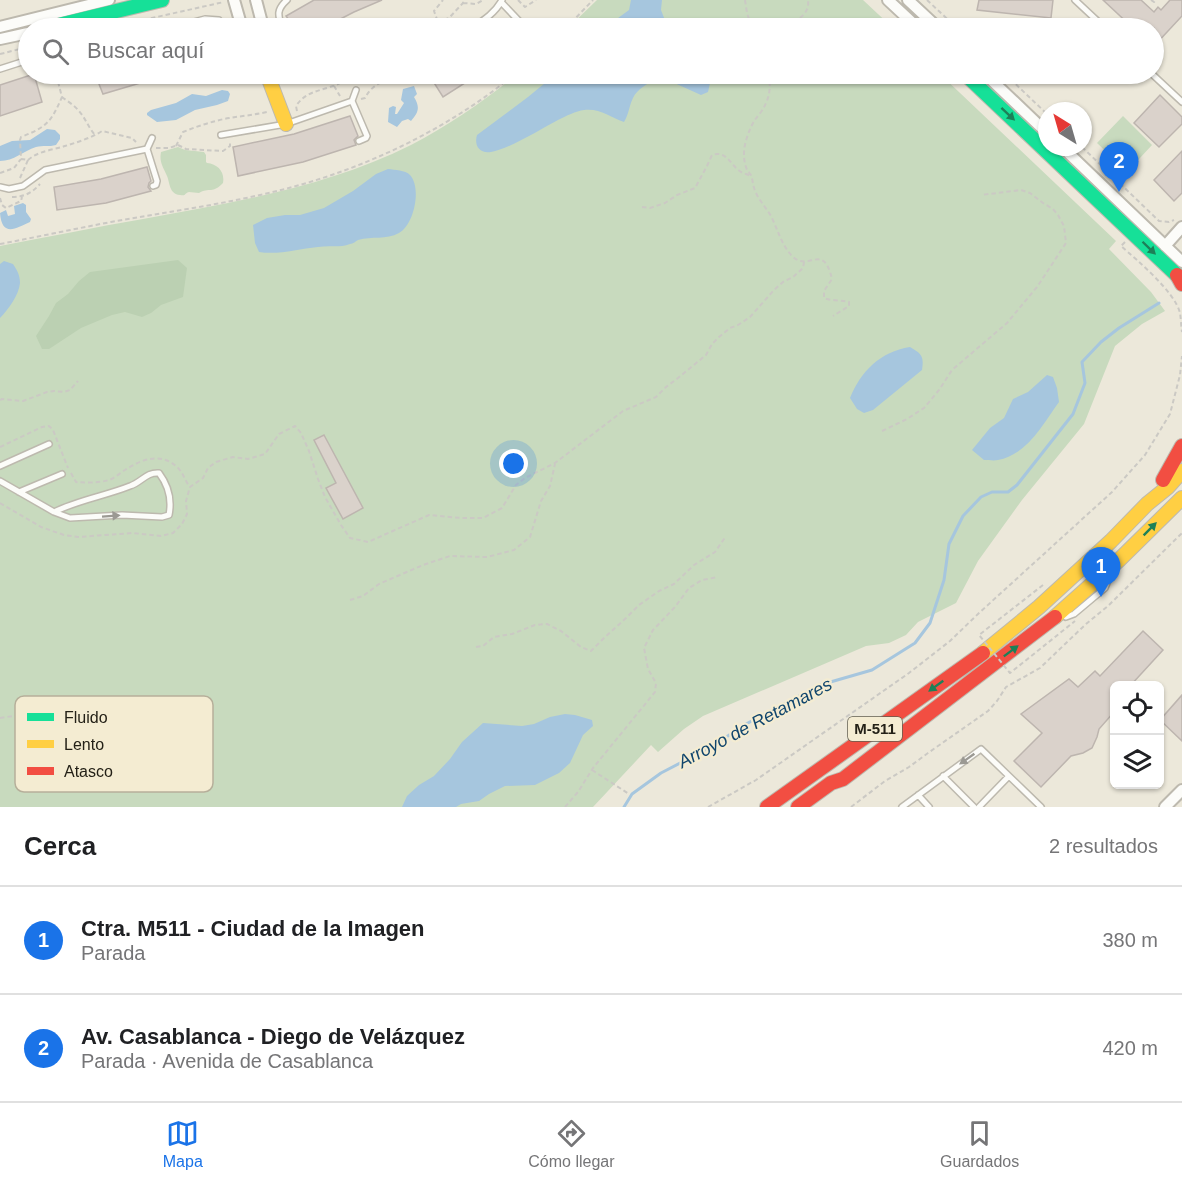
<!DOCTYPE html>
<html lang="es">
<head>
<meta charset="utf-8">
<style>
  body { margin:0; font-family:Helvetica,sans-serif; background:#f2f2f2; color:#202124 }
  .controls { position:absolute; right:18px; bottom:18px; display:grid; overflow:hidden; border-radius:9px; box-shadow:0 2px 4px #0004 }
  .controls button { width:54px; height:54px; display:grid; place-items:center; padding:0; border:0; border-bottom:2px solid #e0e0e0; background:#fff; color:#202124; font:30px sans-serif }
  .compass { position:absolute; left:1038px; top:102px; width:54px; height:54px; border-radius:50%; background:#fff; box-shadow:0 2px 4px #0004; rotate:323deg }
  .you { position:absolute; left:514px; top:464px; width:21px; height:21px; margin:-15px; border:4px solid #fff; border-radius:50%; background:#1a73e8; box-shadow:0 0 0 9px #1a73e833 }
  .badge { display:grid; place-items:center; width:39px; height:39px; border-radius:50%; background:#1a73e8; color:#fff; font-size:20px; font-weight:700 }
  .pin { position:absolute; translate:-50% -50px; filter:drop-shadow(0 2px 3px #0008) }
  .pin::after { content:''; position:absolute; top:32px; width:21px; height:18px; background:inherit; clip-path:polygon(0 0,100% 0,50% 100%) }
  .list { margin:0; padding:0; list-style:none }
  h2 { display:flex; justify-content:space-between; align-items:center; height:78px; margin:0; padding:0 24px; font-size:26px }
  h2 small { font-size:20px; font-weight:400; color:#757577 }
  .list li { display:grid; grid-template-columns:39px 1fr auto; gap:18px; align-items:center; box-sizing:border-box; height:108px; padding:0 24px; border-top:2px solid #e0e0e0 }
  .list b { display:block; font-size:22px; white-space:nowrap }
  .list p { margin:0; font-size:20px; white-space:nowrap; color:#757577 }
  .list em { font-size:20px; font-style:normal; color:#757577 }
  .icon { flex:none; width:33px; height:33px; fill:none; stroke:currentColor; stroke-width:2; stroke-linecap:round; stroke-linejoin:round }
  .map { position:relative; flex:none; width:1182px; height:807px; overflow:hidden }
  .search { position:absolute; background:#fff; box-shadow:0 2px 4px #0004; left:18px; right:18px; top:18px; height:66px; display:flex; align-items:center; gap:15px; box-sizing:border-box; padding:0 21px; border-radius:33px; color:#757577; font-size:22px }
  .sheet { height:294px; background:#fff }
  nav { display:flex; justify-content:space-around; align-items:center; box-sizing:border-box; height:84px; border-top:2px solid #e0e0e0; background:#fff; font-size:16px; color:#757577 }
  nav a { display:grid; justify-items:center; gap:3px }
  nav .on { color:#1a73e8 }
  .map>svg:first-child { display:block }
  .green { fill:#c8dabe }
  .forest { fill:#bbd0b2 }
  .water { fill:#a6c6de }
  .lines { fill:none; stroke-linecap:round; stroke-linejoin:round }
  .stream { stroke:#a6c6de; stroke-width:3 }
  .building { fill:#dad2cb; stroke:#bdb5af; stroke-width:1.5 }
  .lane-casing { stroke:#bdb9ae; stroke-width:8 }
  .street-casing { stroke:#bdb9ae; stroke-width:14 }
  .fast-casing { stroke:#bdb9ae; stroke-width:16 }
  .slow-casing { stroke:#bdb9ae; stroke-width:16 }
  .jam-casing { stroke:#bdb9ae; stroke-width:16 }
  .path { stroke:#cbc9c4; stroke-width:2; stroke-dasharray:4.5 3; stroke-linecap:butt }
  .lane { stroke:#fcfcf9; stroke-width:5 }
  .street { stroke:#fcfcf9; stroke-width:10 }
  .fast { stroke:#16e098; stroke-width:14 }
  .slow { stroke:#ffcf43; stroke-width:14 }
  .jam { stroke:#f24e42; stroke-width:14 }
  .path-bridge { stroke:#cbc9c4; stroke-width:2; stroke-dasharray:4.5 3; stroke-linecap:butt }
  .oneway { fill:#1d8058 }
  .oneway2 { fill:#9b9993 }
  .labels { text-anchor:middle; stroke-width:4.5; stroke-linejoin:round; paint-order:stroke }
  .shield { fill:#f4ecd2; stroke:#625e4f; stroke-width:1.5 }
  .shield-label { font-size:15px; font-weight:bold; fill:#242117 }
  .water-label { font-size:18px; font-style:italic; fill:#11466d; stroke:#f4ecd2 }
  .key { fill:#f4ecd2; stroke:#b6af9a; stroke-width:1.5 }
  .key-label { font-size:16px; fill:#242117 }
</style>
</head>
<body>
<div class="map">
<svg width="1182" height="807" viewBox="0 0 1182 807">
  <rect width="100%" height="100%" fill="#ece8da"/>
  <path class="green" d="M597 0H863L893 28H568Z
    M517 74H940L1116 241 1109 249 1151 292 1165 311 1142 324 1115 346 1084 424 1022 500 978 561 956 603 918 622 906 635 889 643 866 646 703 716 684 729 658 752 651 745 593 807H0V246C48 237 96 227 143 219 235 202 327 187 411 145 449 125 484 101 517 74Z
    M1123 116 1152 145 1127 172 1097 143Z
    M178 147 185 150 204 152 206 155V162L207 163C218 164 225 172 223 183 213 194 209 187 199 193 196 193 192 192 189 192 183 194 187 196 180 195 169 194 170 183 167 176 163 167 159 162 161 152Z"/>
  <path class="forest" d="M178 260 187 268 183 297 161 305 151 313 142 317 125 312 112 315 81 328 49 349H42L36 336 49 316 56 303 68 294 79 281 90 272Z"/>
  <path class="water" d="M631 0H662L661 10 668 28H609L614 21 629 10Z
    M556 74H702L710 83 708 92 701 95 670 81 655 79C648 84 637 89 633 98 629 106 629 114 624 122 610 117 600 108 584 110 576 111 566 116 558 120 541 129 509 149 491 152 479 154 474 145 477 135L528 97Z
    M414 86 417 94 414 97C420 107 419 112 411 121L408 119 402 121 397 127 388 122 389 108 393 106 396 107 395 114H397L404 103 401 100 403 89Z
    M222 90 228 91 230 94 228 101 217 105 195 110 176 120 157 122 147 115V113L151 110 176 103 192 94 206 96Z
    M47 129 55 130 60 135V139L56 145C49 147 43 145 36 147 23 151 14 161 0 161V146L12 141 30 140Z
    M388 169C395 170 405 170 410 175 422 188 414 225 399 233 386 240 372 236 358 240 356 241 353 244 350 244 340 248 329 245 318 247 298 249 279 255 259 252L255 243 253 225 267 218 285 215H300L324 208 353 191 376 174Z
    M23 203 26 205V212L31 219 30 222C15 229 2 237 0 213L6 210 8 216 15 214 14 206Z
    M4 261 13 264C17 270 20 275 20 283 19 295 8 310 0 318V264Z
    M910 347C922 354 924 356 922 370L873 410 864 413 857 409 850 398C861 371 880 352 910 347Z
    M1047 375 1053 377 1057 388 1059 402C1043 424 1027 455 998 460 994 461 988 460 984 460L972 450 990 428 1004 418 1013 399 1028 392Z
    M565 714 575 715 592 720 593 726 583 735 570 763 559 773 535 785 505 786 489 794 479 801 461 804 456 807H402L407 796 419 785 434 776 450 759 462 742 483 723 522 726 534 724 550 717Z"/>
  <g class="lines">
    <path class="stream" d="M624 807 632 794 661 773 711 747 746 724 820 685 872 670 915 643 930 623 944 580 949 544 963 516 981 497 992 492H1008L1017 485 1073 414 1085 383 1082 362 1101 342 1119 328 1159 303"/>
  </g>
  <path class="building" d="M314 0H382L354 12 323 28H295L286 16Z
    M979 0H1053L1051 18 977 10Z
    M1103 0H1141L1154 12 1158 7 1161 10 1170 0H1182V16L1154 46V28H1133Z
    M34 74 42 102 0 116V85Z
    M95 74H164V76L103 94Z
    M437 74H479L443 97 431 78Z
    M1160 95 1182 117V124L1159 147 1134 123Z
    M350 116 358 136 354 140 356 145 303 162 238 176 233 147 294 134Z
    M1182 151V193L1174 201 1154 180Z
    M147 167 151 181 149 183 148 187 151 191 106 203 57 210 54 187 101 179Z
    M324 435 363 508 343 519 326 488 336 483 314 440Z
    M1143 631 1163 650 1130 686H1114V712L1099 729 1097 737 1092 748 1083 753 1071 756 1041 787 1014 761 1042 733 1021 714 1069 679 1078 687 1095 671 1100 676Z
    M1182 695V741L1160 720Z"/>
  <g class="lines">
    <g class="lane-casing">
      <path id="lane" d="M1075 0 1105 28
        M501 2 521 23 522 27 520 28
        M171 28 205 19 219 20 224 28
        M282 28C278 15 276 10 287 0
        M472 28C484 20 495 13 502 0
        M0 69 28 60
        M1152 74 1182 102
        M352 101 367 136 366 138 359 141
        M221 135 286 124 352 101 356 90
        M147 149 157 181 156 185 153 186
        M0 187 9 189 23 186 45 170 147 149 152 138
        M0 466 49 444
        M0 481 54 512 70 518 122 515 162 517 169 515C172 500 168 485 159 473 146 472 142 482 130 486 105 496 78 500 54 512
        M19 492 62 474
        M1066 617 1074 614 1105 588 1109 578
        M943 776 974 807
        M918 795 929 807
        M902 807 981 749 1041 807
        M979 807 1009 776"/>
    </g>
    <g class="street-casing">
      <path id="street" d="M234 0 242 28
        M256 0 262 23 261 28
        M888 0 918 28
        M908 0 938 28
        M0 27 109 0
        M0 39 28 33
        M985 74 1047 133
        M1062 147 1182 262
        M1165 246 1182 227
        M1165 807 1182 790"/>
    </g>
    <g class="fast-casing">
      <path id="fast" d="M46 28 162 0
        M965 74 1182 280"/>
    </g>
    <g class="slow-casing">
      <path id="slow" d="M267 74 286 124
        M1055 617 1119 560 1182 498
        M983 653 1039 607 1111 541 1147 504 1168 487 1182 471"/>
    </g>
    <g class="jam-casing">
      <path id="jam" d="M1177 275 1182 284
        M1163 480 1182 446
        M767 807 983 653
        M798 807 831 783 843 779 1055 617"/>
    </g>
    <path class="path" d="M518 0 525 7 536 0
      M745 0 747 13 752 28
      M927 0 957 28
      M1151 0 1154 2 1156 0
      M463 3 476 4 483 0
      M800 18C806 13 809 8 808 0
      M437 22 449 18 463 3V0
      M107 28 224 2
      M438 28 439 25 434 11 443 0
      M566 28 593 0
      M0 54 28 47
      M768 74C772 88 769 100 761 112 758 116 755 119 753 123 746 137 741 152 746 167 747 171 749 172 751 175 753 181 753 187 756 193 760 201 766 208 771 216 778 230 781 244 792 256 809 273 823 241 832 279L824 291V298C831 301 841 300 849 302V306L833 316
      M1005 74 1047 114
      M334 86 340 96
      M62 97C67 101 74 105 78 110 85 117 88 127 95 135
      M361 99 365 98C374 80 393 78 410 74L413 76 422 74
      M297 111 296 106C305 92 319 91 333 86 342 83 351 77 360 74
      M176 146 183 132C198 126 213 121 229 118 241 116 254 115 267 112
      M1082 147 1159 221 1169 222 1174 220
      M156 148H169L178 145 186 149 223 151 230 146V142
      M28 160C38 151 53 150 65 146 78 142 91 138 102 131L132 138 136 142
      M0 173 14 168 21 159
      M20 178 28 160 21 159 20 140 21 137C47 127 51 122 62 97L56 74
      M12 197C24 197 32 193 40 184
      M0 198 2 205 6 208 21 201 22 197
      M642 207 650 208 665 203 677 195 695 188 707 166 712 155C727 150 730 165 741 172 743 173 749 175 751 176
      M1125 242 1121 246C1138 261 1175 292 1180 313 1181 319 1181 326 1182 332
      M0 244C37 237 74 229 111 222 168 212 225 204 281 190 365 169 448 129 515 74
      M0 400 2 399 23 401 47 392 54 391 64 392 70 390 78 381
      M882 431 907 419 924 408 939 390 952 370 1007 323 1037 287 1066 243 1064 226 1058 215 1053 209 1043 203 1030 193 1021 190 981 195
      M0 447 42 427 49 426 53 430 68 468
      M71 473 76 482C86 483 99 483 109 480 115 478 120 473 125 470 142 459 161 452 177 467 183 472 185 481 190 487L203 478 208 468 216 462 233 457 248 459 265 454 279 434 295 426 301 433 309 451 318 479 325 497 341 525 350 538 368 542 429 515 461 518H483L502 508 516 485 525 478 555 463 623 411 656 397 666 387 678 378 706 355 712 344 719 337 730 328 738 325 750 317 774 290 783 282 793 277 803 268 804 262
      M0 503 41 527 64 535 78 537 133 533 161 536 173 533 182 524 187 514 186 501 190 487
      M350 600 363 596 379 584 423 565 450 556 487 557 514 550 530 537 541 501 550 486 555 464
      M476 647 483 646 494 637 512 634 535 625 547 624 561 631 581 647 591 651 604 638 625 619 639 605 659 591 674 584 694 565 715 552 726 536
      M0 718 33 713 52 714 71 709 89 706H107L116 714 133 720 144 728 148 739
      M592 770 629 794
      M565 807 578 792 593 768 655 692 656 683 648 669 644 648 653 630 675 607 689 588 702 580 718 577
      M708 807 756 780 909 673 950 641 979 613 1112 492 1145 455 1170 414 1180 375 1182 356
      M851 807 885 781 909 767 928 753 988 711 997 701 1006 687 1040 668 1086 624 1108 606 1182 533"/>
    <use href="#lane" class="lane"/>
    <use href="#street" class="street"/>
    <use href="#fast" class="fast"/>
    <use href="#slow" class="slow"/>
    <use href="#jam" class="jam"/>
    <path class="path-bridge" d="M1043 585 979 635 1010 673 1075 621"/>
  </g>
  <defs><path id="oneway-solid" d="M-6-.8H1V-3.2L6.5 0L1 3.2V.8H-6Z" transform="scale(1.5)"/></defs>
  <g class="oneway">
    <use href="#oneway-solid" transform="translate(1008 114) rotate(43)"/>
    <use href="#oneway-solid" transform="translate(1149 248) rotate(44)"/>
    <use href="#oneway-solid" transform="translate(1150 529) rotate(-45)"/>
    <use href="#oneway-solid" transform="translate(1011 651) rotate(-37)"/>
    <use href="#oneway-solid" transform="translate(936 686) rotate(144)"/>
  </g>
  <g class="oneway2">
    <use href="#oneway-solid" transform="translate(111 516) rotate(-4)"/>
    <use href="#oneway-solid" transform="translate(967 759) rotate(145)"/>
  </g>
  <g class="labels">
    <rect class="shield" x="848" y="717" width="54" height="24" rx="4.5"/>
    <g class="shield-label">
      <text x="875" y="734">M-511</text>
    </g>
    <g class="water-label">
      <text transform="translate(755 723) rotate(-28)" y="6">Arroyo de Retamares</text>
    </g>
  </g>
  <rect x="15" y="696" width="198" height="96" rx="9" class="key"/>
  <rect x="27" y="713" width="27" height="8" fill="#16e098"/>
  <rect x="27" y="740" width="27" height="8" fill="#ffcf43"/>
  <rect x="27" y="767" width="27" height="8" fill="#f24e42"/>
  <g class="key-label">
    <text x="64" y="723">Fluido</text>
    <text x="64" y="750">Lento</text>
    <text x="64" y="777">Atasco</text>
  </g>
</svg>
<div class="controls">
<button><svg class="icon" aria-label="locate" viewBox="0 0 24 24"><circle cx="12" cy="12" r="6"/><path d="M12 2v4M12 18v4M2 12h4M18 12h4"/></svg></button>
<button><svg class="icon" aria-label="layers" viewBox="0 0 24 24"><path d="M12 4l9 5-9 5-9-5zM3 14l9 5 9-5"/></svg></button>
</div>
<svg class="compass" viewBox="-18 -18 36 36"><path d="M0-13l5 13h-10z" fill="#e53935"/><path d="M0 13l5-13h-10z" fill="#757577"/></svg>
<div class="you"></div>
<div class="pin badge" style="left:1101px;top:597px">1</div>
<div class="pin badge" style="left:1119px;top:192px">2</div>
<div class="search"><svg class="icon" aria-label="search" viewBox="0 0 24 24"><circle cx="10" cy="10" r="6"/><path d="M15 15l6 6"/></svg>Buscar aquí</div>
</div>
<section class="sheet">
<h2>Cerca<small>2 resultados</small></h2>
<ul class="list">
<li><span class="badge">1</span><div><b>Ctra. M511 - Ciudad de la Imagen</b><p>Parada</p></div><em>380 m</em></li>
<li><span class="badge">2</span><div><b>Av. Casablanca - Diego de Velázquez</b><p>Parada · Avenida de Casablanca</p></div><em>420 m</em></li>
</ul>
</section>
<nav>
<a class="on"><svg class="icon" aria-label="map" viewBox="0 0 24 24"><path d="M3 6l6-2 6 2 6-2v14l-6 2-6-2-6 2zM9 4v14M15 6v14"/></svg>Mapa</a>
<a><svg class="icon" aria-label="directions" viewBox="0 0 24 24"><path d="M12 3l9 9-9 9-9-9zM9 14v-3h6M13 9l2 2-2 2"/></svg>Cómo llegar</a>
<a><svg class="icon" aria-label="saved" viewBox="0 0 24 24"><path d="M7 4h10v16l-5-4-5 4z"/></svg>Guardados</a>
</nav>
</body>
</html>
